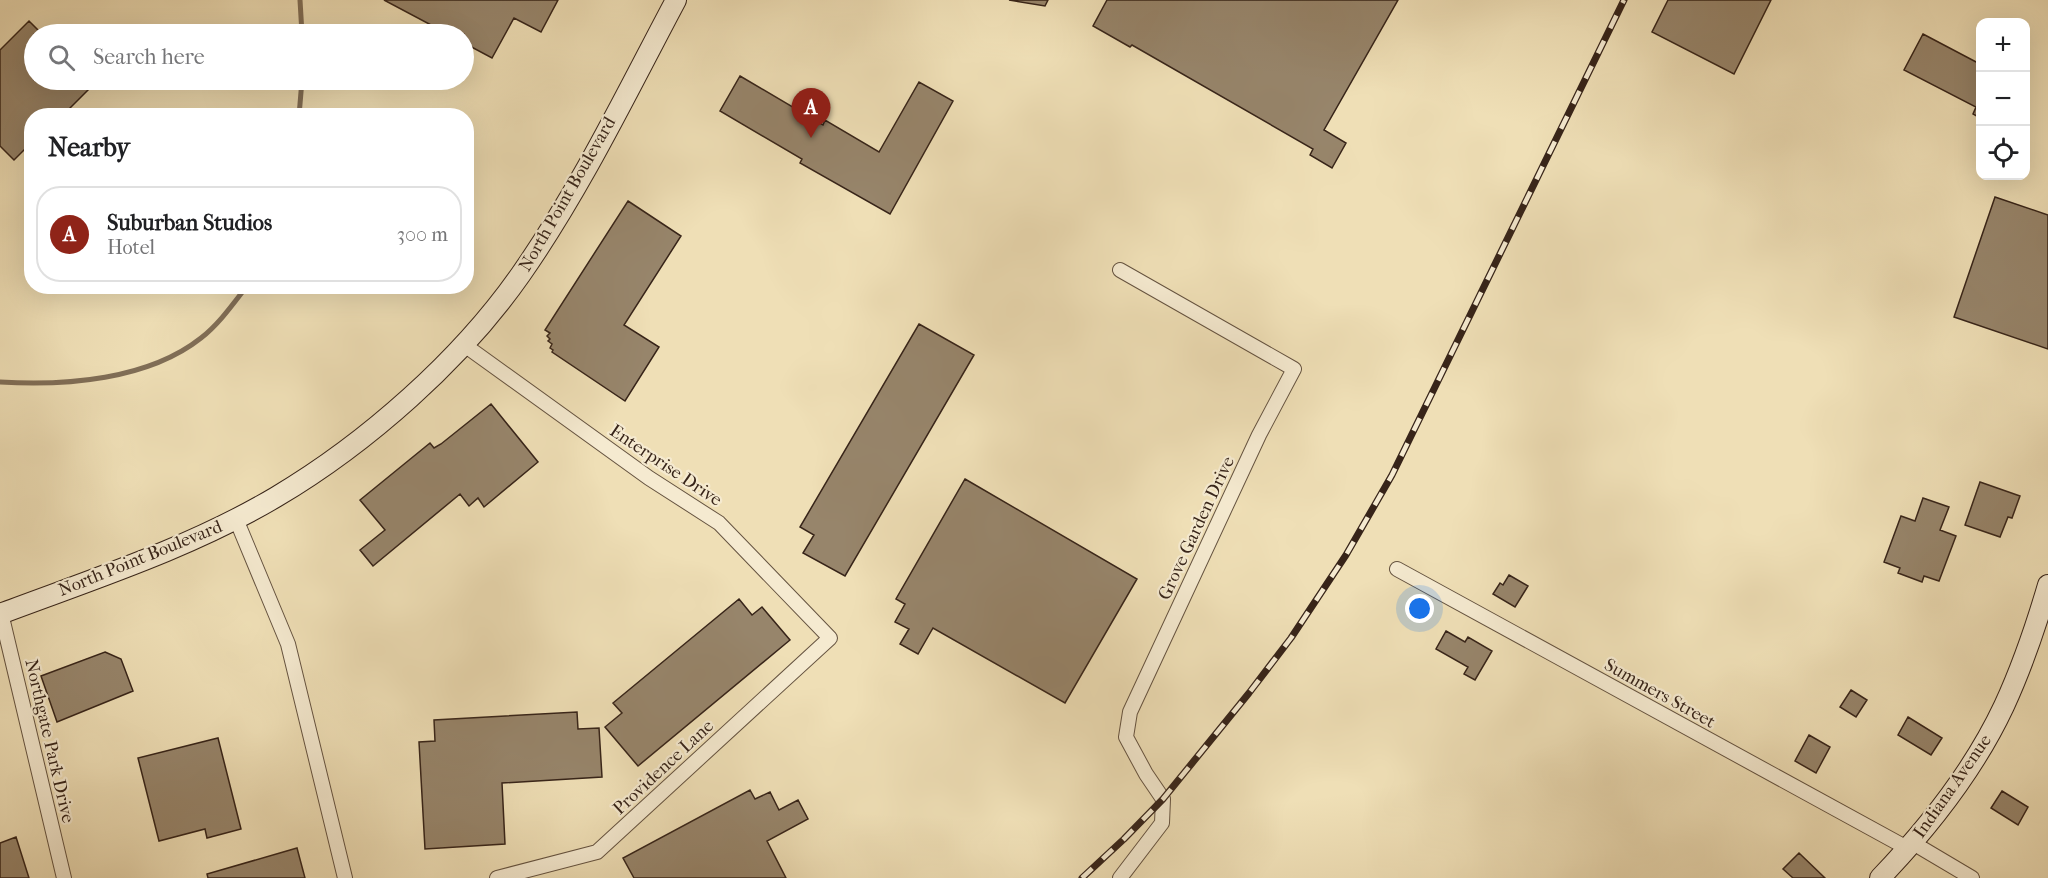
<!DOCTYPE html>
<html lang="en">
<head>
<meta charset="utf-8">
<style>
  body { margin:0; font-family:"IM FELL French Canon",serif; background:#f2f2f2; color:#202124 }
  .controls { position:absolute; right:18px; top:18px; display:grid; overflow:hidden; border-radius:12px; box-shadow:0 6px 24px #0002 }
  .controls button { width:54px; height:54px; display:grid; place-items:center; padding:0; border:0; border-bottom:2px solid #e0e0e0; background:#fff; color:#202124; font:30px sans-serif }
  .you { position:absolute; left:1420px; top:609px; width:21px; height:21px; margin:-15px; border:4px solid #fff; border-radius:50%; background:#1a73e8; box-shadow:0 0 0 9px #1a73e833 }
  .badge { display:grid; place-items:center; width:39px; height:39px; border-radius:50%; background:#8f2418; color:#fff; font-size:20px; font-weight:700 }
  .pin { position:absolute; translate:-50% -50px; filter:drop-shadow(0 2px 3px #0008) }
  .pin::after { content:''; position:absolute; top:32px; width:21px; height:18px; background:inherit; clip-path:polygon(0 0,100% 0,50% 100%) }
  .list { margin:0; padding:0; list-style:none }
  h2 { display:flex; justify-content:space-between; align-items:center; height:78px; margin:0; padding:0 24px; font-size:26px }
  h2 small { font-size:20px; font-weight:400; color:#757577 }
  .list li { display:grid; grid-template-columns:39px 1fr auto; gap:18px; align-items:center; box-sizing:border-box; height:96px; margin:0 12px 12px; padding:0 12px; border:2px solid #e0e0e0; border-radius:24px }
  .list b { display:block; font-size:22px; white-space:nowrap }
  .list p { margin:0; font-size:20px; white-space:nowrap; color:#757577 }
  .list em { font-size:20px; font-style:normal; color:#757577 }
  .icon { flex:none; width:33px; height:33px; fill:none; stroke:currentColor; stroke-width:2; stroke-linecap:round; stroke-linejoin:round }
  .map { position:relative; flex:none; width:2048px; height:878px; overflow:hidden }
  .search { position:absolute; background:#fff; box-shadow:0 6px 24px #0002; left:24px; top:24px; width:450px; height:66px; display:flex; align-items:center; gap:15px; box-sizing:border-box; padding:0 21px; border-radius:33px; color:#757577; font-size:22px }
  .panel { position:absolute; background:#fff; box-shadow:0 6px 24px #0002; left:24px; top:108px; width:450px; height:186px; border-radius:24px }
  .map>svg:first-child { display:block }
  .lines { fill:none; stroke-linecap:round; stroke-linejoin:round }
  .stream { stroke:#806e57; stroke-width:5 }
  .building { fill:#97856b; stroke:#372419; stroke-width:1.5 }
  .street-casing { stroke:#655340; stroke-width:16 }
  .secondary-casing { stroke:#372419; stroke-width:22 }
  .street { stroke:#f5ead0; stroke-width:14 }
  .secondary { stroke:#f5ead0; stroke-width:20 }
  .rail-casing { stroke:#372419; stroke-width:7 }
  .rail { stroke:#f5ead0; stroke-width:4.5; stroke-dasharray:14; stroke-linecap:butt }
  .labels { text-anchor:middle; stroke-width:4.5; stroke-linejoin:round; paint-order:stroke }
  .street-label { font-size:18px; fill:#372419; stroke:#f5ead0 }
</style>
</head>
<body>
<div class="map">
<svg width="2048" height="878" viewBox="0 0 2048 878">
  <rect width="100%" height="100%" fill="#efdfb6"/>
  <filter id="stains"><feTurbulence type="fractalNoise" baseFrequency=".00333" numOctaves="4"/><feColorMatrix values="0 0 0 0 .2 0 0 0 0 .09 0 0 0 0 .02 0 0 0 .5 -.17"/></filter>
  <radialGradient id="worn" r=".72"><stop offset=".6" stop-color="#630" stop-opacity="0"/><stop offset="1" stop-color="#630" stop-opacity=".3"/></radialGradient>
  <g class="lines">
    <path class="stream" d="M300 0 302 34
      M299 116 302 80
      M0 382C65 386 148 380 201 338 219 324 233 304 247 286"/>
  </g>
  <path class="building" d="M384 0H558L541 32 514 18 492 58 464 43V34H448Z
    M1009 0H1048L1045 6Z
    M1107 0H1398L1324 130 1346 143 1332 168 1310 155 1313 149 1132 45 1130 47 1093 26Z
    M1668 0H1771L1734 74 1652 32Z
    M29 21 42 34H34V80H86L92 86 62 116H32V142L14 160 0 146V50Z
    M1923 34 1980 64V118L1973 114 1976 107 1904 70Z
    M740 76 823 125 825 120 879 152 919 82 953 101 890 214 800 163 802 159 720 111Z
    M1995 197 2048 215V349L1954 317Z
    M628 201 681 236 624 325 659 347 625 401 552 352 553 350 550 348 552 344 548 341 550 339 547 336 550 333 545 330Z
    M919 324 974 355 845 576 803 553 814 535 800 527Z
    M491 404 538 462 484 507 478 498 469 506 460 494 373 566 360 550 385 530 360 500 430 443 434 448 441 444Z
    M965 479 1137 579 1065 703 933 628 918 654 900 644 909 629 895 622 905 604 896 599Z
    M1980 482 2020 496 2012 518 2008 517 2000 537 1965 525Z
    M1923 498 1949 507 1940 530 1956 536 1939 581 1924 576 1922 582 1898 573 1900 568 1884 562 1901 516 1915 521Z
    M1509 575 1528 586 1515 607 1493 594 1500 583 1503 585Z
    M739 599 752 615 762 607 790 640 638 766 605 727 622 713 613 703Z
    M1446 631 1465 642 1468 637 1492 651 1475 680 1464 674 1468 667 1436 649Z
    M105 652 121 659 133 691 57 722 41 676Z
    M1851 690 1867 700 1856 717 1840 707Z
    M577 712 578 729 599 728 602 777 502 783 505 844 425 849 419 742 435 741 434 720Z
    M1908 717 1942 738 1931 755 1898 735Z
    M1809 735 1830 747 1816 773 1795 761Z
    M218 738 241 829 207 838 205 829 159 841 138 758Z
    M750 790 755 799 770 792 779 810 798 800 808 819 767 841 786 878H634L623 858Z
    M2002 791 2028 807 2018 825 1991 808Z
    M16 837 29 878H0V843Z
    M297 848 305 878H208L207 874Z
    M1799 853 1825 878H1793L1783 869Z"/>
  <g class="lines">
    <g class="street-casing">
      <path id="street" d="M463 344 649 478 719 523 830 638 597 852 497 878
        M236 519 288 644 345 878
        M1397 569 1907 848
        M1 613 64 878
        M1913 843 1972 878
        M1120 878 1162 823 1163 799 1146 774 1126 737 1130 712 1259 435 1294 369 1120 270"/>
    </g>
    <g class="secondary-casing">
      <path id="secondary" d="M0 614C93 579 190 548 276 497 367 443 461 360 521 274 581 188 627 92 676 0
        M1880 878C1928 828 1974 770 2004 706 2022 667 2036 626 2048 585"/>
    </g>
    <use href="#street" class="street"/>
    <use href="#secondary" class="secondary"/>
    <g class="rail-casing">
      <path id="rail" d="M1082 878 1124 839 1163 799 1249 693 1291 638 1346 555 1392 475 1624 0"/>
    </g>
    <use href="#rail" class="rail"/>
  </g>
  <g class="labels">
    <g class="street-label">
      <text transform="translate(567 194) rotate(-60)" y="6">North Point Boulevard</text>
      <text transform="translate(666 465) rotate(34)" y="6">Enterprise Drive</text>
      <text transform="translate(1196 528) rotate(-65)" y="6">Grove Garden Drive</text>
      <text transform="translate(140 558) rotate(-22)" y="6">North Point Boulevard</text>
      <text transform="translate(1660 693) rotate(29)" y="6">Summers Street</text>
      <text transform="translate(50 741) rotate(77)" y="6">Northgate Park Drive</text>
      <text transform="translate(663 767) rotate(-43)" y="6">Providence Lane</text>
      <text transform="translate(1952 786) rotate(-55)" y="6">Indiana Avenue</text>
    </g>
  </g>
  <rect width="100%" height="100%" filter="url(#stains)"/>
  <rect width="100%" height="100%" fill="url(#worn)"/>
</svg>
<div class="controls">
<button>+</button>
<button>−</button>
<button><svg class="icon" aria-label="locate" viewBox="0 0 24 24"><circle cx="12" cy="12" r="6"/><path d="M12 2v4M12 18v4M2 12h4M18 12h4"/></svg></button>
</div>
<div class="you"></div>
<div class="pin badge" style="left:811px;top:138px">A</div>
<div class="search"><svg class="icon" aria-label="search" viewBox="0 0 24 24"><circle cx="10" cy="10" r="6"/><path d="M15 15l6 6"/></svg>Search here</div>
<section class="panel">
<h2>Nearby<small></small></h2>
<ul class="list">
<li><span class="badge">A</span><div><b>Suburban Studios</b><p>Hotel</p></div><em>300 m</em></li>
</ul>
</section>
</div>
</body>
</html>
